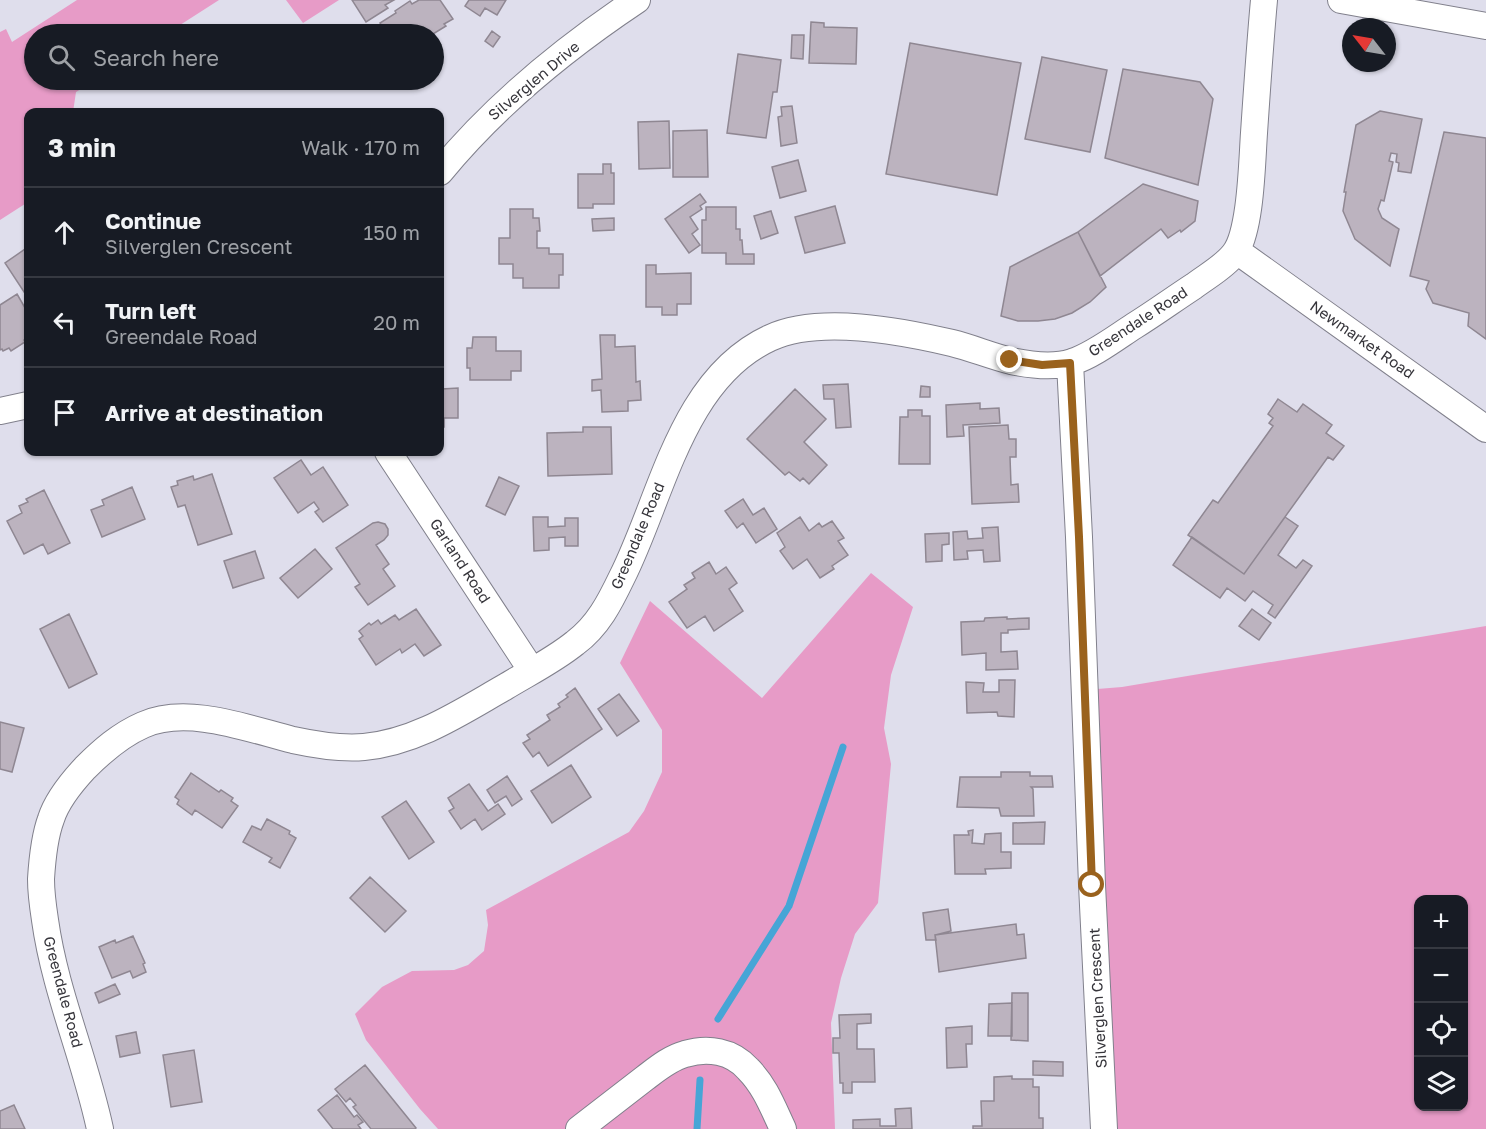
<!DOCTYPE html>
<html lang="en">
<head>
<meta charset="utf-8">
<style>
  body { margin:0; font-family:"Golos Text",sans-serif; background:#20242c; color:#f1f3f6 }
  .controls { position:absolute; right:18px; bottom:18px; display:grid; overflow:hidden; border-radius:12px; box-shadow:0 2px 4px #0004 }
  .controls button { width:54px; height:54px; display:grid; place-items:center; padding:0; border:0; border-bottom:2px solid #363941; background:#171b24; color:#f1f3f6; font:30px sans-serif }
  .compass { position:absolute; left:1342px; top:18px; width:54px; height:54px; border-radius:50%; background:#171b24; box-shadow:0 2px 4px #0004; rotate:301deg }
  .stop { position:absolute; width:18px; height:18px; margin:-14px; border:4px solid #9a621d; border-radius:50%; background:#fff }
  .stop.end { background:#9a621d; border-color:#fff; box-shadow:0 2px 6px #0008 }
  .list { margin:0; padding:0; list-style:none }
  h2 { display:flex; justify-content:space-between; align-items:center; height:78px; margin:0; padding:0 24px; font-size:26px }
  h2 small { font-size:20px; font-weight:400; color:#9ea1a6 }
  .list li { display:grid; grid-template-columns:39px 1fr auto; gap:18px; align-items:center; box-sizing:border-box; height:90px; padding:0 24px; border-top:2px solid #363941 }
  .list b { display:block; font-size:22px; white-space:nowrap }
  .list p { margin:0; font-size:20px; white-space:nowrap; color:#9ea1a6 }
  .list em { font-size:20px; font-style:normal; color:#9ea1a6 }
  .icon { flex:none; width:33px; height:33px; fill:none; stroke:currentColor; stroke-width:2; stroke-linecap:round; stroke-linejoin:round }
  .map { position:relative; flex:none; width:1486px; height:1129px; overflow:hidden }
  .search { position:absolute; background:#171b24; box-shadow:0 2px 4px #0004; left:24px; top:24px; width:420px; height:66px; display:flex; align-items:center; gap:15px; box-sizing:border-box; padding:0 21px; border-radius:33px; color:#9ea1a6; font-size:22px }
  .panel { position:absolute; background:#171b24; box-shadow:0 2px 4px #0004; left:24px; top:108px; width:420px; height:348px; border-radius:12px }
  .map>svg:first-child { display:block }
  .green { fill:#e79bc7; fill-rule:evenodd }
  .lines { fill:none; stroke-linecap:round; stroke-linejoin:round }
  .stream { stroke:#46a5d6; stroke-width:7 }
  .building { fill:#bcb3bf; stroke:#8f8792; stroke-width:1.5 }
  .minor-casing { stroke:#81808c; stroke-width:28 }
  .minor { stroke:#fff; stroke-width:26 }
  .route { stroke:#9a621d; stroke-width:8 }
  .labels { text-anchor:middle; stroke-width:5; stroke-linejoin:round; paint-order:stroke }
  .street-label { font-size:15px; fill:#36353b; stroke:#fff }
</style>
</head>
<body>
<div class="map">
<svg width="1486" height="1129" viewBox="0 0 1486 1129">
  <rect width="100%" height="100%" fill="#dfdeec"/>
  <path class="green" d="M77 0H219L166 34H34V80H96L76 92 73 112H28V202L0 220V32L6 29 12 42Z
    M286 0H339L303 23Z
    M871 573 913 607 891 675 884 728 891 764 878 903 855 934 841 978 831 1023 835 1129H438L420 1109 366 1040 355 1014 382 987 412 971 454 970 468 965 484 951 488 925 486 910 629 832 644 811 662 772V730L620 663 650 601 762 698Z
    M1486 626V1129H1103L1085 690 1122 687ZM1418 900H1464V1106H1418Z"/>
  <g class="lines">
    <path class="stream" d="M718 1019 789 906 843 747
      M697 1129 700 1080"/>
  </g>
  <path class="building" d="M352 0H394L385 5 388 8 366 22Z
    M419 0H440L453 19 444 24 446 26 433 34H387L380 23 396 13 395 11 410 1 412 4Z
    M469 0H506L497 15 485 8 480 16 465 6Z
    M811 22 824 23V27L857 28 856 64 809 63Z
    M492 31 500 37 493 47 485 41Z
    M792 35H804L803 59 791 58Z
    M910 43 1021 63 997 195 886 174Z
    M738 54 781 60 777 92H773L766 138 727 133Z
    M1042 57 1107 70 1090 152 1025 139Z
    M1123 69 1200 82 1213 99 1198 185 1105 158Z
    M792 106 797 143 781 146 778 117 782 116 781 107Z
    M1380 111 1422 119 1411 173 1398 171 1399 163 1396 162 1397 154 1391 153 1389 161 1393 162 1384 201 1381 200 1378 209 1382 218 1399 229 1390 266 1355 239 1343 211 1346 192H1344L1356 125Z
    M669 121 670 168 639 169 638 122Z
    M707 130 708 177H673V131Z
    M1444 132 1486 138V339L1468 326 1469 313 1433 303 1426 289 1429 281 1410 276Z
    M798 160 806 191 780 198 772 167Z
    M603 164H611V173H614V204H593V208H578V174H603Z
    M1143 184 1198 201 1195 221 1181 232 1180 230 1168 238 1161 229 1100 276 1078 232Z
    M700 194 706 202 700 206 702 209 690 217 698 229 692 234 700 245 689 253 665 219Z
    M835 206 845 243 805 253 795 217Z
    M706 207H736V229H740V240H742L743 254H754V264H726V253H702V220H706Z
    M510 209H533V218H539L540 231H537V248H549V254H563V275H559V288H523V278H513V264H499V238H510Z
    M771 211 778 233 761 239 754 216Z
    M614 218V230L593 231 592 219Z
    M1078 232 1106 287 1090 302 1072 313 1055 319 1038 321H1018L1001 316 1010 267Z
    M28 247V298L5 263Z
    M646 265H656V274L691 273V304H677V315H662V307H646Z
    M17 294 28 313V337L24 340 25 342 11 351 9 348 3 351 2 349 0 350V305Z
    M600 335H615V347L635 346 636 382 640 381 641 400 628 401V411L602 412 601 390 592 391V380L602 379Z
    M473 337H496V351H521V371H511V380H470V368H467V348H472Z
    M848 384 851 427 836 428 834 399H824L823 385Z
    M921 386 930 387V397H920Z
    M458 388V418H444V427H440V398H442V389Z
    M795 389 826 419 804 442 827 465 809 484 803 478 800 481 789 472 785 475 747 439Z
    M1278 399 1297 412 1303 404 1332 425 1326 433 1344 446 1333 460 1328 457 1244 574 1188 535 1213 500 1218 503 1273 426 1269 423 1273 418 1268 414Z
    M980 403V409L999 408 1000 423 963 425 964 436 947 437 946 405Z
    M908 410H922V416H930V464H899L900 417H908Z
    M1008 425 1009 439H1016V457H1010L1011 485 1018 484 1019 502 972 504 969 427Z
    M583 427H611L612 474 548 476 547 433 583 432Z
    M301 460 311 475 323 467 348 505 323 522 315 512 319 509 314 502 298 513 274 478Z
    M212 474 232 534 198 545 185 505 178 507 171 487 178 485 177 481 193 476 194 480Z
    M499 477 519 486 505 515 486 506Z
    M132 487 145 519 102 537 91 510 104 505 102 500Z
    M44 490 70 543 48 554 43 544 24 554 7 521 22 513 19 506 28 502 26 499Z
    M743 499 753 515 764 508 777 529 756 543 743 523 737 528 725 511Z
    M533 517H548V527L565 526V518H578V546H565V537L549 538V550L534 551Z
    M800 517 809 531 819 523 822 527 832 521 844 538 838 541 848 555 832 566 834 569 820 578 807 559 793 569 780 551 785 547 777 533Z
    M1285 517 1298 526 1278 555 1296 568 1303 560 1312 566 1275 618 1268 613 1273 605 1253 591 1245 601 1227 588 1220 598 1173 565 1192 537 1244 574Z
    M378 522 385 524 388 529V535L384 540 376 545 389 564 383 569 395 586 368 605 355 587 360 584 336 548 373 523Z
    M998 527 1000 561 984 562 983 550 967 551 968 559 954 560 953 532 967 531 968 539 983 538 982 528Z
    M949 533V544L942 545V561L926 562 925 534Z
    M315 549 332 569 298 598 280 578Z
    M255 551 264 578 233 588 224 561Z
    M709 562 716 574 726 567 737 583 729 589 743 611 714 631 705 616 687 628 669 602 687 589 684 585 695 578 692 573Z
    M416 609 441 645 424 656 415 644 402 653 400 649 376 665 359 639 363 636 359 631 369 623 371 625 378 620 381 624 395 615 399 620Z
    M1252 609 1271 623 1259 640 1239 626Z
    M69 614 97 674 69 688 40 629Z
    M1007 617V619L1029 618V629L1008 630V633H1001V652L1017 651 1018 669 986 670V653L962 655 961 622 984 621 985 618Z
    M999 680H1015L1014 717 998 716 997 712 967 713 966 682 984 683 983 692H999Z
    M575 688 602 729 548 766 539 752 533 757 523 743 530 739 527 735 550 720 547 715 560 707 558 704 568 697 566 695Z
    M619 694 639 721 617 736 598 709Z
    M0 722 24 728 12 772 0 769Z
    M571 765 591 797 552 823 531 791Z
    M1001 772H1030V776H1052L1053 787H1031L1033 789 1034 816H1001L999 808 957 807 960 777H1001Z
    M191 773 219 792 221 790 233 798 231 801 238 806 222 828 195 810 192 815 177 804 179 800 175 797Z
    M507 776 522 799 512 806 506 796 495 803 487 790Z
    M469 784 488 811 498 804 505 814 482 830 475 819 461 829 449 811 454 808 448 798Z
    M406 801 434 842 409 859 382 817Z
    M267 819 290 831 289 834 296 838 280 868 269 862 272 858 243 842 252 826 261 830Z
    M1045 822 1044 844H1013V823Z
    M973 830 972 843 984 844 985 834 1001 833V852H1011V868L985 869 986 874H955L954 835H969L968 831Z
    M370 877 406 911 385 932 350 898Z
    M948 909 951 931 935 935 936 940H926L923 913Z
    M1016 924 1017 935 1024 934 1026 958 939 972 935 935Z
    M133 936 145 963 143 964 146 972 133 978 130 971 112 978 99 947 115 940 116 943Z
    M115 984 120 994 99 1003 95 993Z
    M1012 993H1028V1041L1011 1040Z
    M1012 1003V1036H988L989 1004Z
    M871 1014V1023L857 1024V1049H874L875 1082H852V1093H843V1083H840L839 1053H833V1038H840L839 1015Z
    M972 1026V1044H966L967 1067 947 1068 946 1028Z
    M136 1032 140 1053 120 1057 116 1036Z
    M194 1050 202 1102 171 1107 163 1055Z
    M1033 1061 1063 1062V1076L1033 1075Z
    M365 1065 416 1128 415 1129H371L353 1107 356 1105 350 1098 346 1102 335 1089Z
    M1012 1076V1079H1033V1087H1039V1118H1043V1129H973V1126H982L981 1101H994V1077Z
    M337 1095 354 1117 357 1115 363 1122 358 1125 361 1129H333L318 1110Z
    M14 1105 25 1129H0V1111Z
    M911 1108 912 1129H853V1120L880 1119V1126H896L895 1109Z"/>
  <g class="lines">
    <g class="minor-casing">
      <path id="minor" d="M1341 0 1486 26
        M440 172C495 105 565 48 637 0
        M1237 251 1486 429
        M1070 363 1079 537 1092 885 1104 1129
        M0 411 28 405
        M388 452 532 671
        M100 1129C85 1058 55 992 45 920 43 907 41 893 41 879 42 863 45 835 51 819 57 800 72 782 85 768 102 751 120 735 143 725 187 705 249 729 293 740 316 745 341 749 364 747 417 742 461 712 505 687 528 673 554 660 575 643 598 626 610 602 622 577 662 498 681 379 770 338 819 315 901 331 952 343 972 348 991 356 1011 361 1030 365 1054 368 1072 362 1092 356 1117 337 1134 326 1155 313 1174 299 1194 286 1207 276 1224 267 1234 254 1251 233 1252 161 1254 133 1257 89 1260 44 1264 0
        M579 1129C601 1112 623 1095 645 1078 657 1069 670 1058 685 1054 708 1047 732 1051 748 1069 765 1086 773 1108 783 1129"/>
    </g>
    <use href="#minor" class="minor"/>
  </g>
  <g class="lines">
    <path class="route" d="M1010 360 1042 365 1070 363 1079 537 1092 885"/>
  </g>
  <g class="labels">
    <g class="street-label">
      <text transform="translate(534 81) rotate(-40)" y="5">Silverglen Drive</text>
      <text transform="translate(1138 322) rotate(-33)" y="5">Greendale Road</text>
      <text transform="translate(1362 340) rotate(35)" y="5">Newmarket Road</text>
      <text transform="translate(638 536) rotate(-67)" y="5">Greendale Road</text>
      <text transform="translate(460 561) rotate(57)" y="5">Garland Road</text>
      <text transform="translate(63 992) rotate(75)" y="5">Greendale Road</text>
      <text transform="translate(1098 998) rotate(-93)" y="5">Silverglen Crescent</text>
    </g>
  </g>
</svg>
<div class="controls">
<button>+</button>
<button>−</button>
<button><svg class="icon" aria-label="locate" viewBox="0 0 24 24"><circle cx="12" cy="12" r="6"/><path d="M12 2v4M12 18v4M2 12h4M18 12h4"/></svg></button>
<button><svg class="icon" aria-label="layers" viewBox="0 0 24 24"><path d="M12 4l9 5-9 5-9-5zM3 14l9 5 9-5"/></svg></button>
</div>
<svg class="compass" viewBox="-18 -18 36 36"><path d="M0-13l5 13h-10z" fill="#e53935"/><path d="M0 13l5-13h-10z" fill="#9ea1a6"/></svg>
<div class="stop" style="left:1092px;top:885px"></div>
<div class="stop end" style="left:1010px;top:360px"></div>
<div class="search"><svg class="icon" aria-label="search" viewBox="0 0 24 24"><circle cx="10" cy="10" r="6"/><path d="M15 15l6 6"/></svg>Search here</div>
<section class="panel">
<h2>3 min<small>Walk · 170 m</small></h2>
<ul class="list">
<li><svg class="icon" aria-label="ahead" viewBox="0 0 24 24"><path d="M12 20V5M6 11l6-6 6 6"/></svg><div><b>Continue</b><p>Silverglen Crescent</p></div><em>150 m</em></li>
<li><svg class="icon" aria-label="left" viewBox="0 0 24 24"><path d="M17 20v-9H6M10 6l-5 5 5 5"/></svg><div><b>Turn left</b><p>Greendale Road</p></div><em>20 m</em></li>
<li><svg class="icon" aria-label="arrive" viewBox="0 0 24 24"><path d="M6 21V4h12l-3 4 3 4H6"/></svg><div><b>Arrive at destination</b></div></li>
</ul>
</section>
</div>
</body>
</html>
